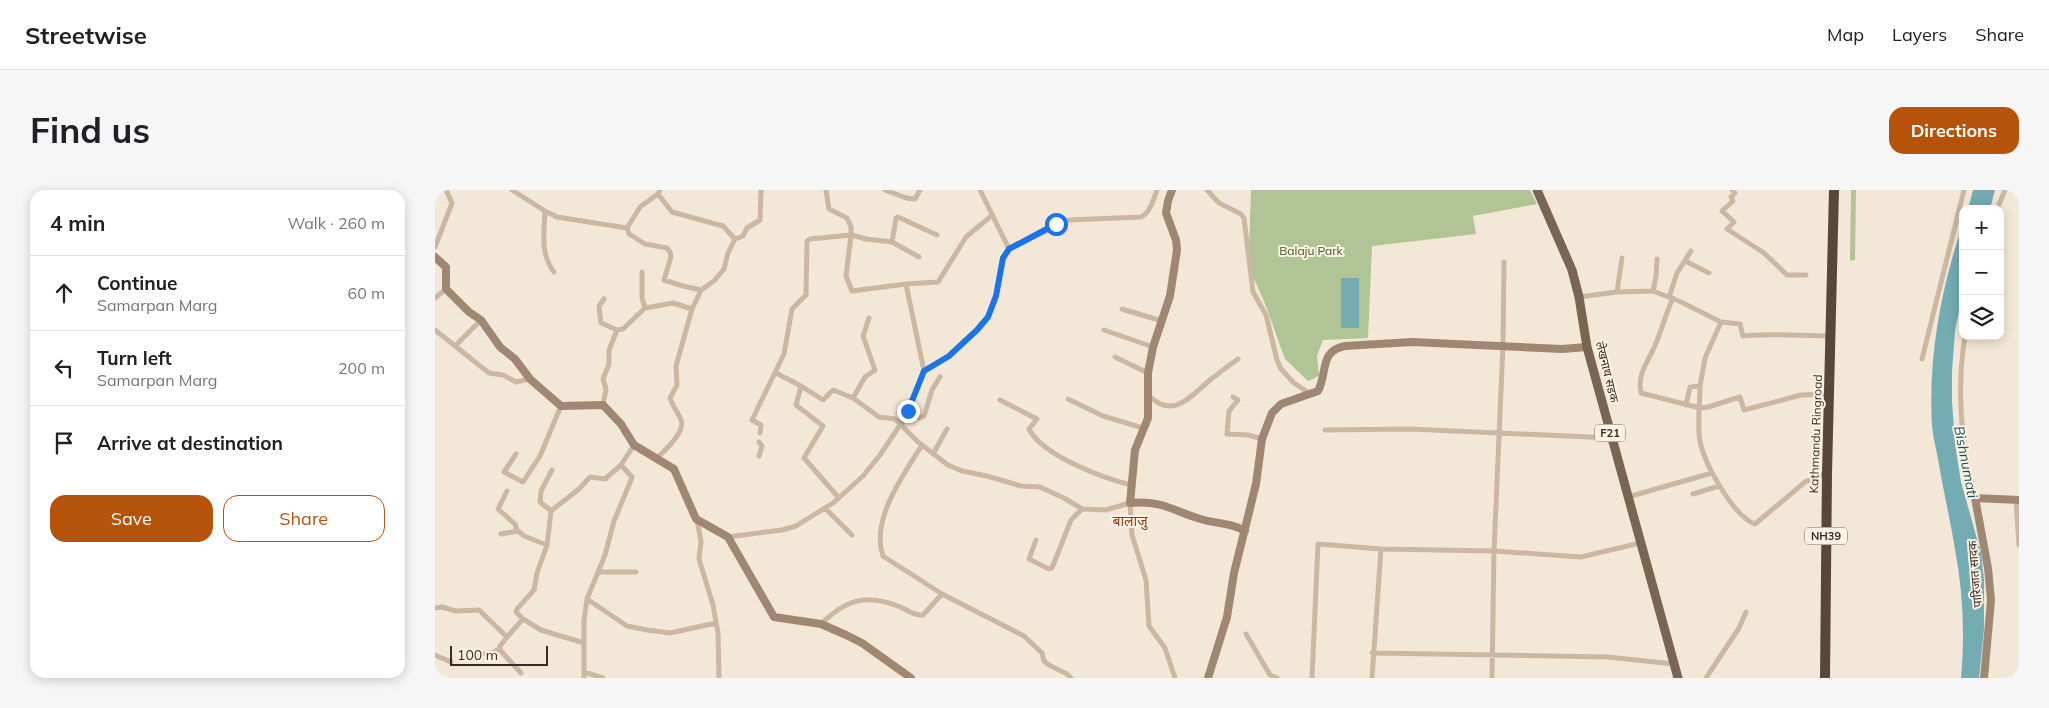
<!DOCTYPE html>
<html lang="en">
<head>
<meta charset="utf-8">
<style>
  body { margin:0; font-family:Mulish,"Noto Sans Devanagari",sans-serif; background:#f6f6f6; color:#202124 }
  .controls { position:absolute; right:15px; top:15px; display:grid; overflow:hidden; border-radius:10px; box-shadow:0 2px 12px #0003 }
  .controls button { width:45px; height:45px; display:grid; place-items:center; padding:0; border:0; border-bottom:1px solid #e0e0e0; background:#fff; color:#202124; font:25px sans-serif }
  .scale { position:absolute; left:15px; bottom:12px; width:98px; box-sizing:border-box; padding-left:5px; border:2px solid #362c25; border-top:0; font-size:14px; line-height:18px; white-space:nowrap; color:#362c25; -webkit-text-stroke:4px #fbf2e3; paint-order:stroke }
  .stop { position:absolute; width:15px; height:15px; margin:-11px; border:4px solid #1a73e8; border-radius:50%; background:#fff }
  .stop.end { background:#1a73e8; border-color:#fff; box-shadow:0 1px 5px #0008 }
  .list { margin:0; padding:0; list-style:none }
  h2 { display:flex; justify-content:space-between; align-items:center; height:65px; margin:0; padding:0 20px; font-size:21px }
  h2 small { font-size:16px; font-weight:400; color:#757577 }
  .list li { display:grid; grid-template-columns:32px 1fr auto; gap:15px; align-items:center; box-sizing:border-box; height:75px; padding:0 20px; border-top:1px solid #e0e0e0 }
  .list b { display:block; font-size:19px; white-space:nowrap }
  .list p { margin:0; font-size:16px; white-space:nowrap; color:#757577 }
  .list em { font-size:16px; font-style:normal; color:#757577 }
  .actions { display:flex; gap:10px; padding:15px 20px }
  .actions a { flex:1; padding:11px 0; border:1px solid #b45309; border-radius:15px; text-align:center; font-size:18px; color:#b45309 }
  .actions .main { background:#b45309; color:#fff }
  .icon { flex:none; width:28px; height:28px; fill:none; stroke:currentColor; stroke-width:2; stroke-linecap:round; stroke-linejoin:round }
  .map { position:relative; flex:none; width:1584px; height:488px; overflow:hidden; border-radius:15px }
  header { display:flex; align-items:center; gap:30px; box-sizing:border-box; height:70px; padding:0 25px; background:#fff; border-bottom:1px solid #e0e0e0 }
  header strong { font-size:24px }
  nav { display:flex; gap:28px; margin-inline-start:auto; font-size:18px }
  .intro { display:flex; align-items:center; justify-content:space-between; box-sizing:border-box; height:120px; padding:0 30px }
  h1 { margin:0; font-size:35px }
  .button { padding:12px 22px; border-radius:15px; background:#b45309; color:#fff; font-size:18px; font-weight:700 }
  main { display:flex; gap:30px; padding:0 30px }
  aside { flex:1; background:#fff; border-radius:15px; box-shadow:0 2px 12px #0003 }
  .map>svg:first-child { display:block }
  .green { fill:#b1c496 }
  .water { fill:#73acb3 }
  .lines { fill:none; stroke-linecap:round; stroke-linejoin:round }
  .street { stroke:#ccb8a2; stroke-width:5 }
  .secondary { stroke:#a08773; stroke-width:8 }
  .primary { stroke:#7a6454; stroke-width:9 }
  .highway { stroke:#58463b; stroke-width:10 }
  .route { stroke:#1a73e8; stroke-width:6 }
  .labels { text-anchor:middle; stroke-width:4; stroke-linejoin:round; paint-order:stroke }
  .shield { fill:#fbf2e3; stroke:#71675e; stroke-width:1 }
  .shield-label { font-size:11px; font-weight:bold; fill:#362c25 }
  .park-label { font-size:12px; fill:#425727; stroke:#fbf2e3 }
  .street-label { font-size:12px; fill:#362c25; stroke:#fbf2e3 }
  .water-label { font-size:14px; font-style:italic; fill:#17525b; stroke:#fbf2e3 }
  .neighbourhood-label { font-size:14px; fill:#8d3b16; stroke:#fbf2e3 }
</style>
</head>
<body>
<header>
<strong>Streetwise</strong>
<nav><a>Map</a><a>Layers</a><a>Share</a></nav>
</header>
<div class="intro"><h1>Find us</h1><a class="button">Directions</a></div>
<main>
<aside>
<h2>4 min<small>Walk · 260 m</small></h2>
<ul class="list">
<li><svg class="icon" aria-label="ahead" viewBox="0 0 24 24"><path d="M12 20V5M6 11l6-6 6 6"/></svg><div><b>Continue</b><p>Samarpan Marg</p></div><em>60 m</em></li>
<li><svg class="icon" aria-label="left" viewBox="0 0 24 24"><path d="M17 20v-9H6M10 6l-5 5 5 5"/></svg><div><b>Turn left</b><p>Samarpan Marg</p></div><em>200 m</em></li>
<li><svg class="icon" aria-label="arrive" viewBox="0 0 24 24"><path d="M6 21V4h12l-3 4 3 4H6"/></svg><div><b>Arrive at destination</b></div></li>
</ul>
<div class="actions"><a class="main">Save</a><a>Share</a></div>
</aside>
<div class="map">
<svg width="1584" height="488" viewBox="0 0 1584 488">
  <rect width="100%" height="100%" fill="#f3e8d7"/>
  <path class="green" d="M816 0H1095L1102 14 1038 26 1041 44 937 56 933 148 888 150 882 166 884 186 873 191 850 169 829 111 818 87 814 60Z
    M1416 0H1421L1420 70 1415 71Z"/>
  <path class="water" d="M1538 0H1560L1555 19H1533Z
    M1528 34V101L1520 141 1517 181V211L1520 254 1526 292 1546 363 1549 389V439L1544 488H1526C1530 445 1528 402 1520 359 1515 329 1508 299 1503 269 1501 258 1498 247 1497 236 1493 168 1506 97 1528 34Z
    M906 88H924V138H906Z"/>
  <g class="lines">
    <path class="street" d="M77 0 110 21C109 42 105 64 119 82
      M225 0 223 4 205 17 192 38 194 44 210 54 232 58 235 62 236 67 229 90 248 96 266 100
      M391 0 394 19 412 28 416 37V45L411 86 417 101 471 94 503 92 531 47 556 26
      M450 0 471 8 480 9 485 0
      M545 0 574 59
      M772 0 784 13 806 24 809 28 818 102 831 125 842 170 846 179 859 193 874 203
      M1297 0 1300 3 1296 7 1298 11 1287 21 1299 32 1292 39 1329 63 1352 85H1371
      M223 4 237 22 288 36 300 49
      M1562 19 1570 0
      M110 21 122 27 192 38
      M457 52 484 67
      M0 57 17 13 11 0
      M1250 71 1274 83
      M207 82V108L210 118
      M471 94 489 181
      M1218 101 1244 111 1286 132 1305 134 1308 146C1336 143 1366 146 1396 146
      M1182 102 1218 101 1221 86 1222 69
      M1144 107 1182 102 1187 68
      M1234 107 1242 83 1256 61
      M0 108 11 99
      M1238 108C1232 121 1228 135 1223 148 1217 167 1201 182 1206 203L1265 218 1273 217 1305 207 1309 220 1366 205 1395 204
      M687 119 727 131
      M434 128 428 146 440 180 430 187 418 208 444 227 460 229 483 252 513 275 527 281 552 286 586 296 605 297 629 308 647 319 671 320 695 313 697 345 711 390 714 436 730 458 740 488
      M0 140 54 183 68 185 81 192 95 189
      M182 140 188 139 210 118 238 113 257 119
      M669 140 718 157
      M1530 146C1521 201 1526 254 1540 308
      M20 156 46 130
      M680 167 713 183
      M1487 169 1529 0
      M341 183 366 196 361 215 388 236 369 268 404 308
      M366 196 388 210 398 200 418 208
      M1265 196C1265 214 1262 234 1265 251 1269 273 1298 326 1320 334L1370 292 1391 283
      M713 205C738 230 755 207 775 190 784 183 793 176 803 169
      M798 207 803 210 794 221 792 244 813 245 827 249
      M633 209 668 226 708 238
      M565 210 602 229 594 239C608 266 668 288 696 295
      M168 215 171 199 168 189 174 174V160L182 140 166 133 164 116 169 109
      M1251 215 1255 197 1265 196 1270 168 1286 132
      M473 221 484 228 489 226 497 200 505 187
      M890 240 975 239 1176 248
      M325 243 326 235 317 230 349 164 357 119 371 105 372 51 375 49 416 45 431 49 457 52 461 28 463 27 502 45
      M487 255C469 284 435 330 448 366L507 404 589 446 607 463 609 471 614 475 632 484 636 488
      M81 264 69 282 88 292 105 266 126 216
      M498 264 512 239
      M324 266 327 256 324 252
      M221 269C229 261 251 242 246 230 243 222 238 217 235 208L242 195 241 176 257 119 266 100 279 91 289 79 293 63 300 49 308 46 312 38 325 30 326 0
      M72 301 63 319 80 334 82 341
      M1258 304 1284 296
      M1193 307 1277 283
      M1581 310 1584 355
      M390 318 417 345
      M116 321 105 312 106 301 117 280
      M262 329 266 352 264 369 278 415 283 443 284 488
      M66 344 83 341 89 346 112 355
      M293 347 347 340 361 336 398 313 428 286 445 265 469 229 489 181 514 166 542 140 553 127 561 106 568 68 574 59 634 30 706 27C716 22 718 10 722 0
      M601 350 594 369 614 379 617 378 636 330 647 319
      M163 382H201
      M152 409 192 436 212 440 235 443 281 433
      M0 418 7 417 21 421 44 420 72 447 88 429 106 440 149 453
      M88 429 81 422 82 419 99 400 102 383 112 355 116 321 144 299 155 287 170 289 186 275 199 255
      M386 434C411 410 430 403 463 416 472 419 478 426 488 425L507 404
      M811 444 835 485 842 488
      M72 447 65 456V460L86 483
      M937 463 1173 467 1239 474
      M43 464 58 463 65 458
      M0 465 16 472
      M149 482 168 488
      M149 488V430L152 409 170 365 179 331 196 290 197 287 186 275
      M877 488 883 354 946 359 1059 361 1146 367 1205 353
      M937 488 946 359
      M1057 488 1059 361 1068 155 1069 72
      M1271 488 1304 438 1311 422"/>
    <path class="secondary" d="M737 0 733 11 731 23 741 50 742 60 735 106 718 157 713 183V228L700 260 695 313C730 310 739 322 769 330 784 334 797 333 810 341
      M0 67 11 77V99L34 122 46 130 65 157 80 169 95 189 126 216 168 215 186 234 199 255 239 279 261 329 293 347 339 427 386 434 411 445 427 453 476 488
      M773 488 792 427 799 383 821 294 827 249 837 223 846 214 883 201C893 182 884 161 910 156L977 152 1127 159 1152 157
      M1549 488 1556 410 1553 378 1540 308 1584 310"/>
    <path class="primary" d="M1102 0 1137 80 1144 107 1152 157 1243 488"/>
    <path class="highway" d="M1390 488 1392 283 1399 0"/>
  </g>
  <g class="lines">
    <path class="route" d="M473 221 489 181 514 166 542 140 553 127 561 106 568 68 574 59 621 34"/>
  </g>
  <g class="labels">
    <g class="shield">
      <rect x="1160" y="234.5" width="30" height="17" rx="4"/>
      <rect x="1370" y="337.5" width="42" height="17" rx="4"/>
    </g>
    <g class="shield-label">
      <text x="1175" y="247">F21</text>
      <text x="1391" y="350">NH39</text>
    </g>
    <g class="park-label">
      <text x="876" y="65">Balaju Park</text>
    </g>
    <g class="street-label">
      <text transform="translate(1172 182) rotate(76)" y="4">लेखनाथ सडक</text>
      <text transform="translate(1381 244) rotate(-88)" y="4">Kathmandu Ringroad</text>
      <text transform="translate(1540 384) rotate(-95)" y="4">पारिजात सादक</text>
    </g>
    <g class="water-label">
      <text transform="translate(1531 272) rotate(79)" y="5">Bishnumati</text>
    </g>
    <g class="neighbourhood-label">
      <text x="695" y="336">बालाजु</text>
    </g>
  </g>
</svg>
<div class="controls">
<button>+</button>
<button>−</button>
<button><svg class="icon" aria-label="layers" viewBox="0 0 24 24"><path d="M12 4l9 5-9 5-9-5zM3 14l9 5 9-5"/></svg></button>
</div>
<div class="scale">100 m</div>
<div class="stop" style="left:621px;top:34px"></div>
<div class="stop end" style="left:473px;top:221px"></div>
</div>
</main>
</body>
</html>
